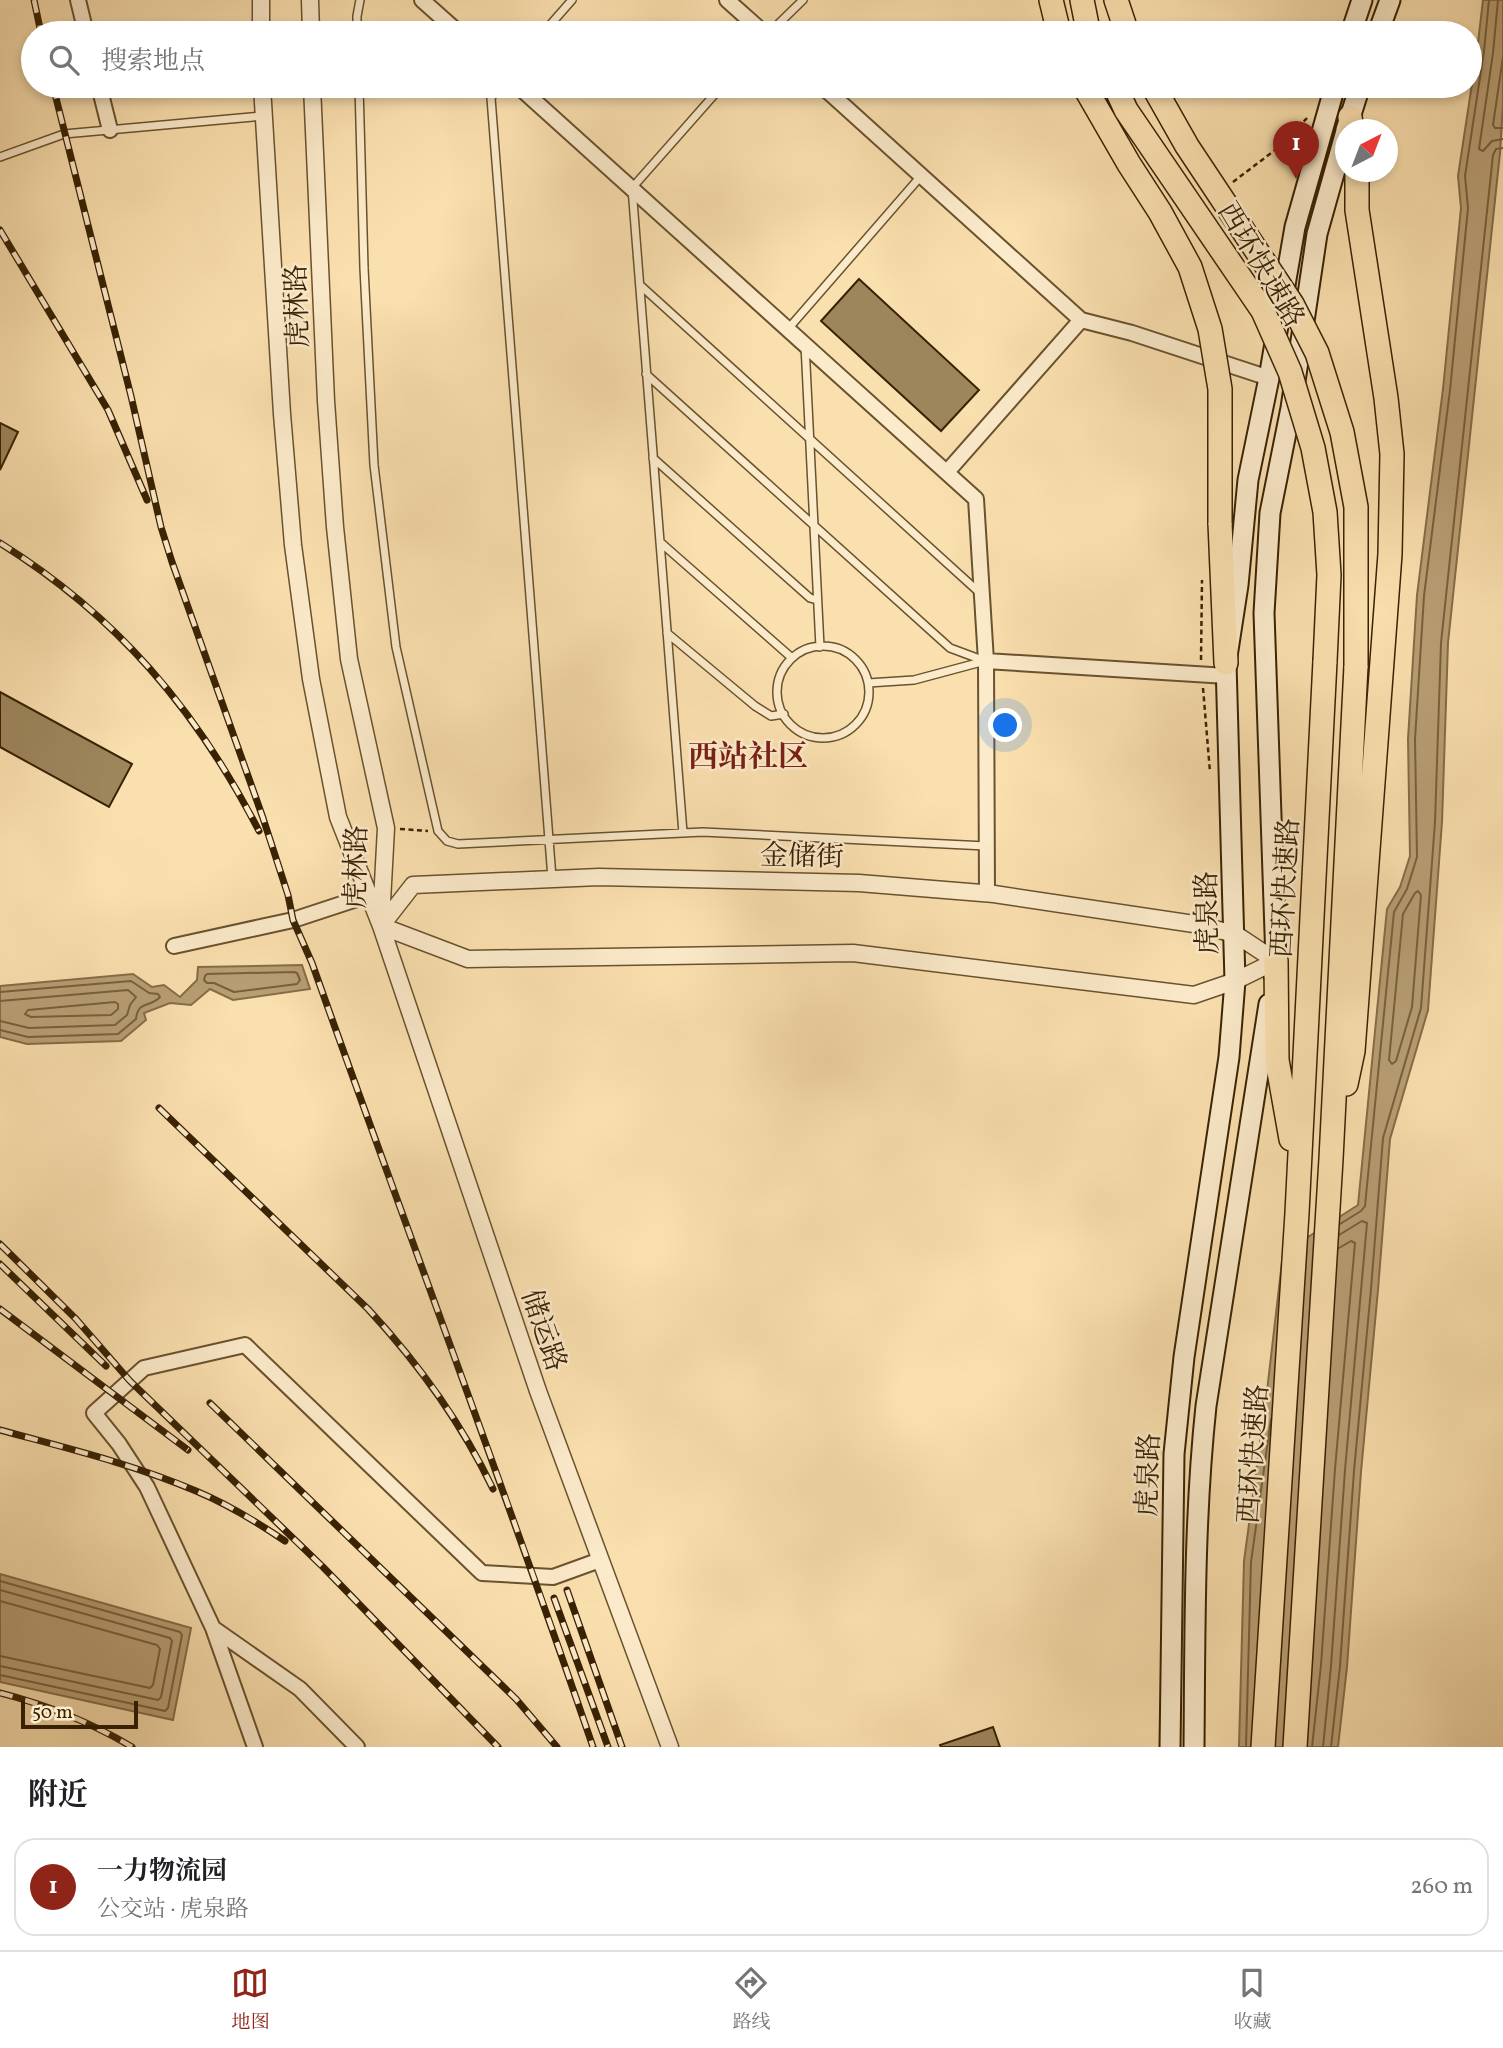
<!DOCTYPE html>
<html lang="zh">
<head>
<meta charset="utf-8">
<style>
  body { margin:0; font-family:Vollkorn,"Noto Serif SC",serif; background:#f2f2f2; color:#202124 }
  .compass { position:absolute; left:1335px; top:119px; width:63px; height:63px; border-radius:50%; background:#fff; box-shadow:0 4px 10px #0003; rotate:42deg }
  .scale { position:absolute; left:21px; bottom:18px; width:117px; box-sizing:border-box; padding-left:7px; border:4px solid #382203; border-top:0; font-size:19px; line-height:24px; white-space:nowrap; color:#382203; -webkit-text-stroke:5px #fcebcb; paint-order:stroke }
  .you { position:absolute; left:1006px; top:726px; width:24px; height:24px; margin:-18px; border:5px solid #fff; border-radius:50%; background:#1a73e8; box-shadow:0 0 0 10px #1a73e833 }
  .badge { display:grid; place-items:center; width:46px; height:46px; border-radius:50%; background:#8f2418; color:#fff; font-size:23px; font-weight:700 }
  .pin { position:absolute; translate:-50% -58px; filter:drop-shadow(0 2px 4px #0008) }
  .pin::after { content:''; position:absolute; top:37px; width:24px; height:21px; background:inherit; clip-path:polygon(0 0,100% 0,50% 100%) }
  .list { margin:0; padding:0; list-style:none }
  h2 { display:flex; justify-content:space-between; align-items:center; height:91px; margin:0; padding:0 28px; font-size:30px }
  h2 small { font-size:23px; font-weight:400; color:#757577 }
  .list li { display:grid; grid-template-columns:46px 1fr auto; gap:21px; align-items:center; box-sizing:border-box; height:98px; margin:0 14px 14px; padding:0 14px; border:2px solid #e0e0e0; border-radius:21px }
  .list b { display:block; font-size:26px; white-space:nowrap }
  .list p { margin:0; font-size:23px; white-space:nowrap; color:#757577 }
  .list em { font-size:23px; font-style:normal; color:#757577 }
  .icon { flex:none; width:38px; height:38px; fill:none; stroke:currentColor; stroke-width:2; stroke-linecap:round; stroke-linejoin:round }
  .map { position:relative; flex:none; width:1503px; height:1747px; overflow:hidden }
  .search { position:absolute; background:#fff; box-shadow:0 4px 10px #0003; left:21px; right:21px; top:21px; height:77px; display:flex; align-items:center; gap:18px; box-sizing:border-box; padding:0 24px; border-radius:38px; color:#757577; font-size:26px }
  .sheet { height:203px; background:#fff }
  nav { display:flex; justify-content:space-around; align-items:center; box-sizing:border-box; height:98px; border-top:2px solid #e0e0e0; background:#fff; font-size:19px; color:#757577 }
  nav a { display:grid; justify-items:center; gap:4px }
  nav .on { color:#8f2418 }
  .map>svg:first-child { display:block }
  .water { fill:#b99f75; stroke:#856d47; stroke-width:2 }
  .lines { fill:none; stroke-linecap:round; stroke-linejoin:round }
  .shore { stroke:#78603c; stroke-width:2 }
  .building { fill:#9d855c; stroke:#382203; stroke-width:2 }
  .service-casing { stroke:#69522e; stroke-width:10 }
  .minor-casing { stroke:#69522e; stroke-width:18 }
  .tertiary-casing { stroke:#69522e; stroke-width:19 }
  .secondary-casing { stroke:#382203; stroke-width:23 }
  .trunk-casing { stroke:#382203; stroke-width:26 }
  .path { stroke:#382203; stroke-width:2.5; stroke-dasharray:5 3.5; stroke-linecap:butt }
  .service { stroke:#fcebcb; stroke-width:7 }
  .minor { stroke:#fcebcb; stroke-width:14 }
  .tertiary { stroke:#fcebcb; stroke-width:16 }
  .secondary { stroke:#fcebcb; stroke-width:19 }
  .trunk { stroke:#fbe0af; stroke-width:23 }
  .rail-casing { stroke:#382203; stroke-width:7 }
  .rail { stroke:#fcebcb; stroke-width:4.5; stroke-dasharray:13; stroke-linecap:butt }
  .trunk-bridge-casing { stroke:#382203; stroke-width:26; stroke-linecap:butt }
  .trunk-bridge { stroke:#fbe0af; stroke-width:23 }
  .labels { text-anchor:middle; stroke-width:5; stroke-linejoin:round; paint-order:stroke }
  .street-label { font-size:28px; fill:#382203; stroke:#fcebcb }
  .neighbourhood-label { font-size:30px; font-weight:bold; fill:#7a1f14; stroke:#fcebcb }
</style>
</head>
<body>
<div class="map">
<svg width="1503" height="1747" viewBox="0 0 1503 1747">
  <rect width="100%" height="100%" fill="#fbe0af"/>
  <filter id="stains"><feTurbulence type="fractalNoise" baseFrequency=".00286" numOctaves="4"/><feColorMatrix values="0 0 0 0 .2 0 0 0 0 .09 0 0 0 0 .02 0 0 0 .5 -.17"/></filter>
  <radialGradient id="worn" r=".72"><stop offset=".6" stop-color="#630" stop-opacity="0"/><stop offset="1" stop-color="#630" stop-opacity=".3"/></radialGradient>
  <path class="water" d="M1483 0H1503V105L1500 153 1448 643 1442 822 1428 1010 1390 1139 1378 1290 1361 1472 1347 1667 1338 1747H1239L1244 1561 1267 1391 1283 1253 1358 1205 1387 909 1400 887 1410 856 1408 739 1417 595 1443 389 1461 208 1458 176 1477 51Z
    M302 965 310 989 233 1000 210 989 191 1005 170 1003 144 1013 146 1020 121 1041 27 1044 0 1037V986L133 974 152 987 164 985 180 997 197 980 198 967Z
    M0 1574 191 1628 173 1720 0 1682Z"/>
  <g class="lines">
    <path class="shore" d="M1498 0 1493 53 1479 149 1483 151 1492 141 1503 139
      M1503 57 1493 125 1495 128H1503
      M1418 891 1421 895 1412 1007 1396 1061 1392 1064 1389 1060 1403 914 1415 893Z
      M294 972 297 973 300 980 297 984 234 992 214 983H207L204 980 205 976 207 974Z
      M0 992 131 981 149 993 158 994 160 997C150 1008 138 1000 136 1019L118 1034 28 1037 0 1030
      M0 1001 128 990 136 997 130 1005 127 1015 115 1025 29 1028 0 1021
      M115 1002 118 1004V1009L111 1015 31 1017 25 1014 28 1010Z
      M1340 1224 1361 1211 1365 1206 1394 912 1407 889 1417 857 1415 739 1424 596 1450 390 1468 208 1465 176 1484 51 1489 0
      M0 1581 180 1632 182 1635 168 1708 165 1711 0 1675
      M0 1590 170 1638 172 1641 161 1697 158 1700 0 1666
      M0 1601 157 1645 160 1649 153 1685 150 1688 0 1656
      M1246 1747 1251 1562 1271 1419
      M1312 1747 1321 1665 1335 1469 1355 1243 1351 1241 1339 1248
      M1323 1747 1331 1666 1345 1470 1367 1223 1362 1221 1339 1235
      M1331 1747 1340 1666 1354 1471 1371 1289 1383 1138 1421 1008 1435 822 1441 643 1493 155 1496 149 1503 148"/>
  </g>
  <path class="building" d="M859 279 979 390 941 431 821 321Z
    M0 423 18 432 0 470Z
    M0 692 132 764 109 807 0 747Z
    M993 1727 1000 1747H941L940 1745Z"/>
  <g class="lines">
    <g class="service-casing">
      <path id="service" d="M357 33V16L360 0
        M543 33 572 0
        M769 33 803 0
        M359 86 364 268 374 465 396 647 438 831 447 841 458 844 703 832 986 846
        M499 86 491 98 552 878
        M0 157 64 134 263 116
        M640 285 981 594
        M788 329 921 176
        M805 345 820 647
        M646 374 950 648 985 661
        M653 458 810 598 817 600
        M660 542 792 658
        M667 633 755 706 771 716 784 714
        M777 692a46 46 0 1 1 92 0a46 46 0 1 1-92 0Z
        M868 683 914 680 985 661
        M683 833 632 188 722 86"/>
    </g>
    <g class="minor-casing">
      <path id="minor" d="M78 0 86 33
        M422 0 459 33
        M727 0 764 33
        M99 86 110 130
        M518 86 976 499 986 661 987 893
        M822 86 1081 320 947 472
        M1081 320 1132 333 1269 378
        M986 661 1227 676
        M174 946 293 920 369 895
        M213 1628 300 1689 357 1747
        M255 1747 213 1628 147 1487 119 1444 94 1413 144 1368 245 1345 482 1573 553 1577 600 1560"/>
    </g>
    <g class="tertiary-casing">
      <path id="tertiary" d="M261 0V33
        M310 0 311 33
        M262 86 282 414 293 545 311 679 338 817 381 926 538 1391 670 1747
        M312 86 326 401 335 527 349 659 386 828 381 920
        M599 877 859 883 994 894 1194 924 1235 934 1276 961 1235 981 1194 995 853 953 468 959 381 926 413 885Z"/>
    </g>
    <g class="secondary-casing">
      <path id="secondary" d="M1351 33 1362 0
        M1378 33 1390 0
        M1346 130 1360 86
        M1274 975 1276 961 1264 613 1270 513 1291 408 1317 234 1346 131
        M1170 1747 1174 1454 1184 1357 1229 1057 1235 981 1226 663 1238 585 1248 480 1269 378 1295 227 1335 86
        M1194 1747C1195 1633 1194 1519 1206 1406L1269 1004"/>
    </g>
    <g class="trunk-casing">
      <path id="trunk" d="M1051 0 1059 33
        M1082 0 1087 25 1091 33
        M1116 0 1127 33
        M1350 117 1352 130
        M1220 523 1226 663
        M1276 961 1277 1060 1291 1139
        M1346 1084 1353 1051 1390 554 1392 454 1386 398 1357 210V172
        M1263 1747 1297 1213 1325 661
        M1295 1747 1331 1159 1356 666"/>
    </g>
    <path class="path" d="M1288 138 1300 145
      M1233 182 1279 147 1307 118
      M1201 660 1202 580
      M1203 688 1210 772
      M400 829 428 831"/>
    <use href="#service" class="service"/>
    <use href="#minor" class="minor"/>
    <use href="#tertiary" class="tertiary"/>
    <use href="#secondary" class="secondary"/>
    <use href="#trunk" class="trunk"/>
    <g class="rail-casing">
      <path id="rail" d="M34 0 41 33
        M53 86 131 396 161 527 172 562 263 818 288 895 293 920 312 963C405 1225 503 1484 593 1747
        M0 230 108 410 147 500
        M0 543C117 616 196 709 259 831
        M159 1108 368 1309C418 1363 461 1422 493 1489
        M0 1244 76 1319 130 1381 323 1567 498 1747
        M0 1264 106 1366
        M0 1309 188 1450
        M210 1403 516 1699 557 1747
        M0 1430C66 1448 133 1464 196 1491 227 1504 257 1522 285 1541
        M567 1590 622 1747
        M554 1598 608 1747
        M0 1693C47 1705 90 1722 132 1747"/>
    </g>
    <use href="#rail" class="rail"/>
    <g class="trunk-bridge-casing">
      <path id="trunk-bridge" d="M1084 86 1129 164 1160 212 1190 267 1210 329 1220 389V523
        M1115 86 1126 110 1263 311 1290 372 1313 448 1325 512 1329 575 1325 661
        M1153 86 1187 146 1292 304 1317 353 1342 432 1356 507V666"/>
    </g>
    <use href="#trunk-bridge" class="trunk-bridge"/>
  </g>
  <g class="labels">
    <g class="street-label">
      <text transform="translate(1262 264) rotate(59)" y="10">西环快速路</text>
      <text transform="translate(296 306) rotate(-92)" y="10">虎林路</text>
      <text transform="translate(802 855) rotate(1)" y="10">金储街</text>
      <text transform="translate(355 867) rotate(-89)" y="10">虎林路</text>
      <text transform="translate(1284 888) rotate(-87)" y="10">西环快速路</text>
      <text transform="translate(1206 913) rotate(-91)" y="10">虎泉路</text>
      <text transform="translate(545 1330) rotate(71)" y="10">储运路</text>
      <text transform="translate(1252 1454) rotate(-86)" y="10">西环快速路</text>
      <text transform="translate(1147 1475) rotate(-88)" y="10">虎泉路</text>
    </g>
    <g class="neighbourhood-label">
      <text x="748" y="766">西站社区</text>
    </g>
  </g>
  <rect width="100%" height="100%" filter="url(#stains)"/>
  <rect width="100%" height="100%" fill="url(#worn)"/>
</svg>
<svg class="compass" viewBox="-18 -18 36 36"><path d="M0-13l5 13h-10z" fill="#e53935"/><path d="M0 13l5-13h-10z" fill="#757577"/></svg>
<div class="scale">50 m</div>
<div class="you"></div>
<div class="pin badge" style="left:1296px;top:179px">1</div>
<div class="search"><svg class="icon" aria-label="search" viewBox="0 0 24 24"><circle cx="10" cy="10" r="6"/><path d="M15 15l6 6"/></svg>搜索地点</div>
</div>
<section class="sheet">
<h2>附近<small></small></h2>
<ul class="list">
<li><span class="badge">1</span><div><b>一力物流园</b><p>公交站 · 虎泉路</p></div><em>260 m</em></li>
</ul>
</section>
<nav>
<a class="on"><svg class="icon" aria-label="map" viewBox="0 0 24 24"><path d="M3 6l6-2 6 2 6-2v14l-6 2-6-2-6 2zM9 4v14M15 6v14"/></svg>地图</a>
<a><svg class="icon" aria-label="directions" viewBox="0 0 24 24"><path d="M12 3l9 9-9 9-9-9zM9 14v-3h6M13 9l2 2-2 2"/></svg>路线</a>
<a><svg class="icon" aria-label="saved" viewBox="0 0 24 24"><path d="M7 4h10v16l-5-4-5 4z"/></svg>收藏</a>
</nav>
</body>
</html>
